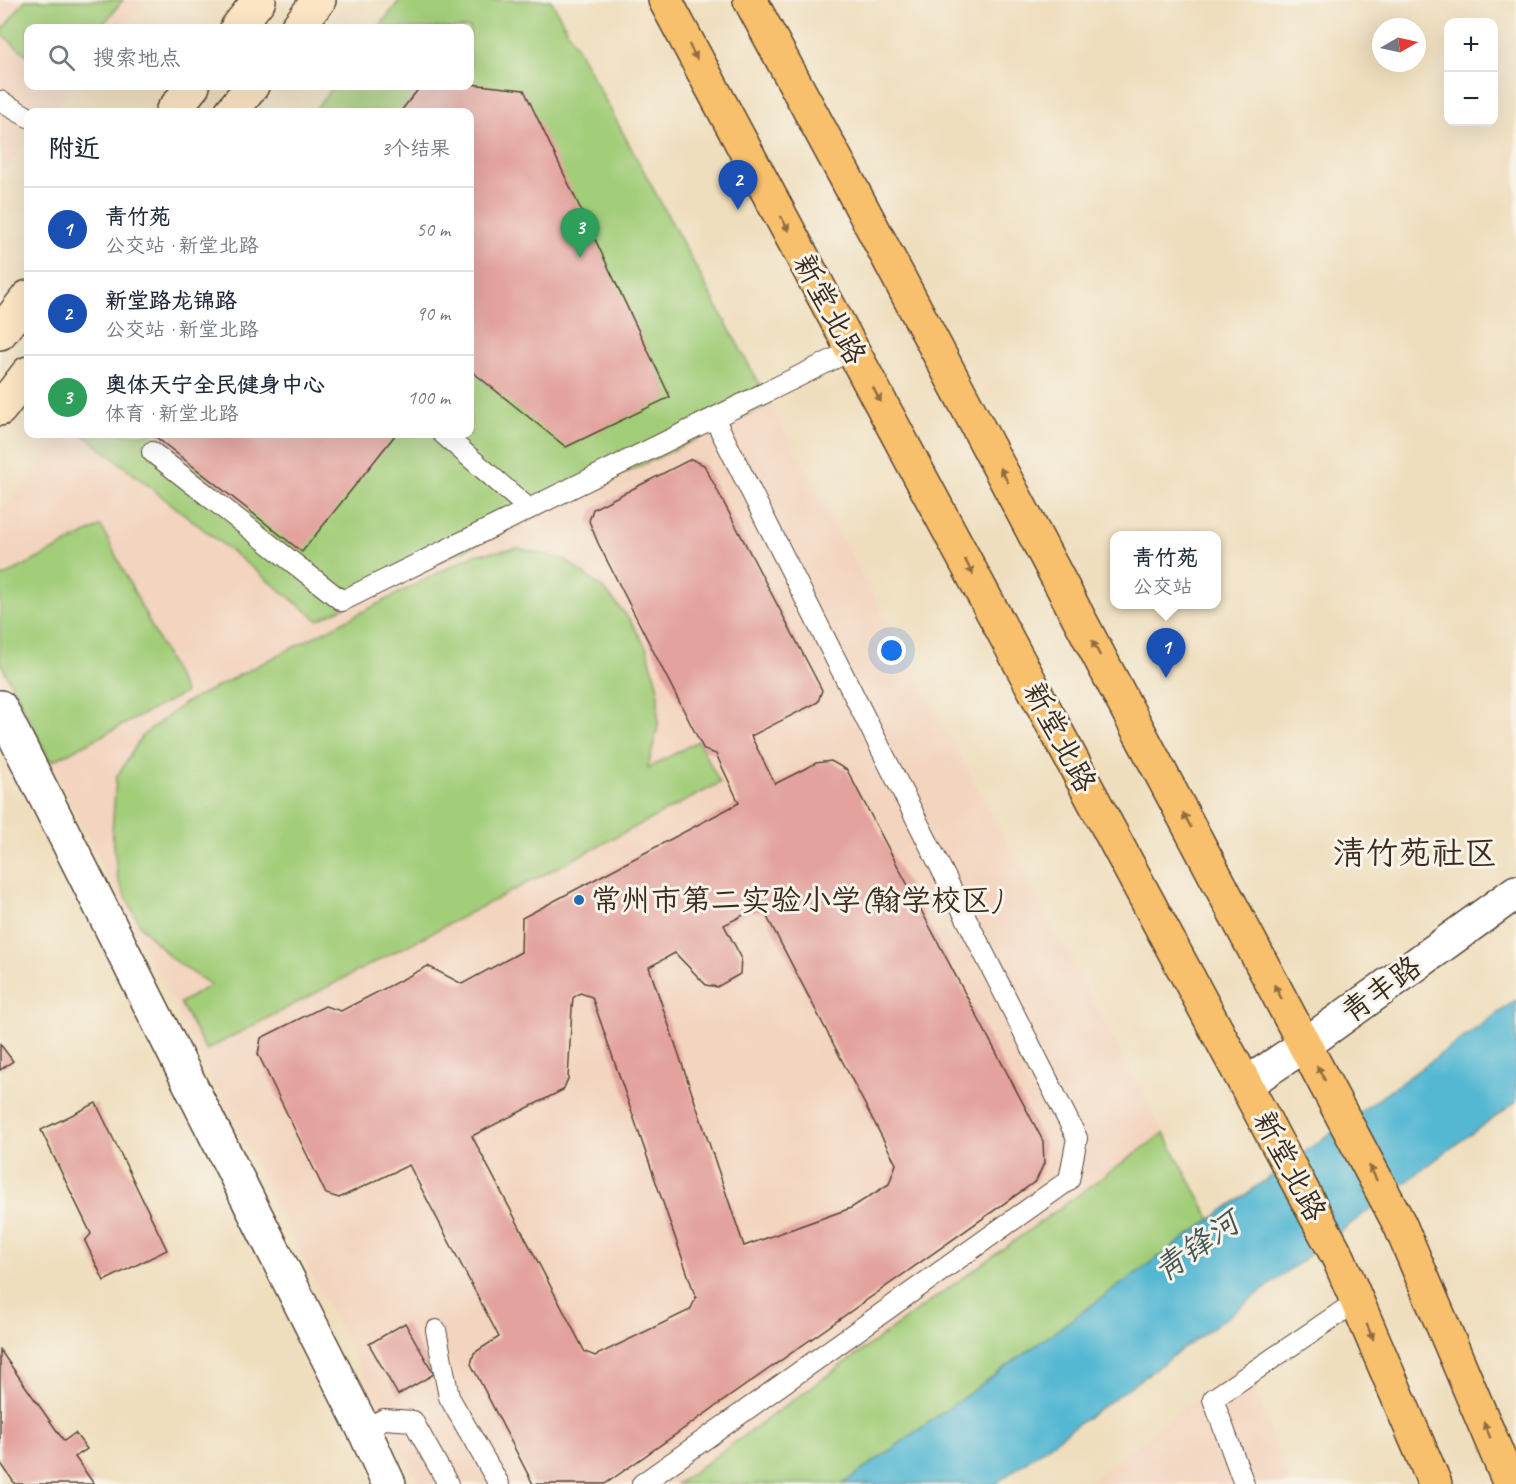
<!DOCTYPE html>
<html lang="zh">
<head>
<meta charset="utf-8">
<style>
  body { margin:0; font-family:Caveat,"LXGW WenKai TC",sans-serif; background:#f6f6f7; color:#1f2937 }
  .controls { position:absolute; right:18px; top:18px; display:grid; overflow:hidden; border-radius:12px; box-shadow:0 6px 24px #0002 }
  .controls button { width:54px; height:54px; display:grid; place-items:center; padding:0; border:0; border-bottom:2px solid #e0e1e3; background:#fff; color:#1f2937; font:30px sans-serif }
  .compass { position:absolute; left:1372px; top:18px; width:54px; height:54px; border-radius:50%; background:#fff; box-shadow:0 6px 24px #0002; rotate:81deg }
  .you { position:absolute; left:892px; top:651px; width:21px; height:21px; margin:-15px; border:4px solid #fff; border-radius:50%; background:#1a73e8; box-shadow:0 0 0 9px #1a73e833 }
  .badge { display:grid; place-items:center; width:39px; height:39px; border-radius:50%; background:#db2777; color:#fff; font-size:20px; font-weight:700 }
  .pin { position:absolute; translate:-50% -50px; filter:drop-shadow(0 2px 3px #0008) }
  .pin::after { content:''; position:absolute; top:32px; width:21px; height:18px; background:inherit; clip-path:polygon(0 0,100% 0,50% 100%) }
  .popup { position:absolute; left:1110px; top:531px; width:111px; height:78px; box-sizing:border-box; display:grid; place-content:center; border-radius:12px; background:#fff; filter:drop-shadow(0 2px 4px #0005); font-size:20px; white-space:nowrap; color:#747a83 }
  .popup b { font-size:22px; color:#1f2937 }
  .popup::after { content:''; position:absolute; left:50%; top:100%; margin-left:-12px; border:12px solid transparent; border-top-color:#fff }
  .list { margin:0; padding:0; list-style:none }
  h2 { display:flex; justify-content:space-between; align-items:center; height:78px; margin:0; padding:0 24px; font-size:26px }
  h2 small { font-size:20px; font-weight:400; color:#747a83 }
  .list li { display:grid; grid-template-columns:39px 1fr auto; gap:18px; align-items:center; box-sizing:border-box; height:84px; padding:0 24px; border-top:2px solid #e0e1e3 }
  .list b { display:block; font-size:22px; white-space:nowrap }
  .list p { margin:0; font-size:20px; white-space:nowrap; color:#747a83 }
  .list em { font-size:20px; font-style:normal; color:#747a83 }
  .icon { flex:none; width:33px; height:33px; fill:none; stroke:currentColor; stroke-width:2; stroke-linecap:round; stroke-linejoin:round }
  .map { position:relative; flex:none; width:1516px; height:1484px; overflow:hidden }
  .search { position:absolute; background:#fff; box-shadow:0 6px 24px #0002; left:24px; top:24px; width:450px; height:66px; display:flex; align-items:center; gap:15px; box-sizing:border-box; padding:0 21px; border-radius:12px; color:#747a83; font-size:22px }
  .panel { position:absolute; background:#fff; box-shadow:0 6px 24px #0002; left:24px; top:108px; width:450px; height:330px; border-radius:12px }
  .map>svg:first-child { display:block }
  .built { fill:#f3d4be }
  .green { fill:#a2cd79; stroke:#6e7c4c; stroke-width:1.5 }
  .water { fill:#55b8d3; stroke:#487178; stroke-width:1.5 }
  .building { fill:#e3a29d; fill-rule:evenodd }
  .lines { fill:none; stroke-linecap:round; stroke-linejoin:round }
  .service-casing { stroke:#564536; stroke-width:22 }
  .minor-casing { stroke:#564536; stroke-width:36 }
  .tertiary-casing { stroke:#564536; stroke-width:36 }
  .secondary-casing { stroke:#564536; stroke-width:36 }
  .primary-casing { stroke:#564536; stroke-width:36 }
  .service { stroke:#fff; stroke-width:20 }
  .minor { stroke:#fff; stroke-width:33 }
  .tertiary { stroke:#fff; stroke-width:33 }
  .secondary { stroke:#fce5c4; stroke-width:33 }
  .primary { stroke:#f8bf6c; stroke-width:33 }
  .oneway { fill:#906d41 }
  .poi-dot { fill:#1f6fb2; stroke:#f7f3e8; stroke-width:2 }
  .labels { text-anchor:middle; stroke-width:6; stroke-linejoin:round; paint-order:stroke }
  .street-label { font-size:30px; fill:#3b2a1e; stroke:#f7f3e8 }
  .poi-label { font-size:30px; fill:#3b2a1e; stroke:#f7f3e8; text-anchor:start }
  .water-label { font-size:32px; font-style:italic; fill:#435554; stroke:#f7f3e8 }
  .quarter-label { font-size:33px; fill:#3b2a1e; stroke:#f7f3e8 }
</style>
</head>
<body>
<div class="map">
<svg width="1516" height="1484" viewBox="0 0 1516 1484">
  <rect width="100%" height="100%" fill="#f7f3e8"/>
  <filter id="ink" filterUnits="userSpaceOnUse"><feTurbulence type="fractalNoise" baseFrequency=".0167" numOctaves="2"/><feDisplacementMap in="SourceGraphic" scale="12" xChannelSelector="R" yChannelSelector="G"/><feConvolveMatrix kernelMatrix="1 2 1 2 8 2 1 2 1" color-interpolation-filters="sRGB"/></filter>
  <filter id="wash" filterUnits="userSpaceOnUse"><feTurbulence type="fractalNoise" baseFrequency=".008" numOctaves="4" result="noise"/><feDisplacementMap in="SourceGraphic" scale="24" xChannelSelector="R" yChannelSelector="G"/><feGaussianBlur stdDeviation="1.35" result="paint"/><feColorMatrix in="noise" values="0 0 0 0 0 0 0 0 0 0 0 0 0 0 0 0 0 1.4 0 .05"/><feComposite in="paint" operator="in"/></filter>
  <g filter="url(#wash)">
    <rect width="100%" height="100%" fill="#efdebd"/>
    <path class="built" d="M0 0H145L121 28H28V86H74L52 112H28V141L0 176Z
      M770 404 1164 1133 677 1484H419L0 666V513L64 434H83L318 620Z
      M1244 1361 1290 1484H1087Z"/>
    <path class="green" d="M25 0H123L100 28H28V56L0 33Z
      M400 0H551L770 404 318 620 83 434H470V112H313L334 86H470V28H378Z
      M101 526 185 693 51 762 0 662V578Z
      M518 548 564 559 605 590 630 620 647 649 658 688V726L648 768 698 741 720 783 206 1050 180 1003 211 985 172 959 141 927 118 880 112 831 116 778 142 736 185 703 473 555Z
      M1164 1133 1211 1220 843 1484H677Z"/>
    <path class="water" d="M1516 1000V1102L1455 1145 1230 1315 995 1484H843Z"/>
    <g id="blocks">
      <path class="building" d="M470 84 524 90 670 397 566 447 470 370V112H400L421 86Z
        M152 434H396L302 552Z
        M691 459 704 465 822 690 818 702 751 736 775 784 816 763 831 761 847 770 1043 1141 1044 1163 1036 1181 605 1484H533L471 1364 474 1353 499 1337 409 1165 339 1198 326 1194 258 1054 261 1038 325 1006 341 1011 428 966 462 984 521 952 522 918 739 803 716 754 704 750 598 543 589 521 593 509ZM749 912 765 913 896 1164 889 1184 851 1208 744 1246 649 967 675 953 706 985 717 987 740 974 741 957 724 925ZM580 993 592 997 696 1298 690 1310 595 1356 585 1352 472 1136 563 1090 568 1079 572 1008 573 998Z
        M0 1044 13 1061 0 1070Z
        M96 1103 167 1250 104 1281 85 1241 91 1234 41 1130Z
        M405 1323 434 1374 398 1395 369 1344Z
        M0 1350 64 1441 75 1433 87 1449 75 1457 94 1484H15L0 1462Z"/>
    </g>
  </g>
  <g filter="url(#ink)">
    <use href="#blocks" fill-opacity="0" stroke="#564536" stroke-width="1.5"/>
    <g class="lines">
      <g class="service-casing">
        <path id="service" d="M0 101 28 117
          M443 434 529 509
          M152 452 342 601 852 350
          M436 1330 449 1397 499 1484
          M364 1430 384 1419 413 1421 448 1484
          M642 1484 1069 1180 1077 1138 714 418
          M1244 1484 1213 1399 1357 1301"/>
      </g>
      <g class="minor-casing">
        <path id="minor" d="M0 707 364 1430 389 1484"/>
      </g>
      <g class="tertiary-casing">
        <path id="tertiary" d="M1246 1084 1306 1044 1516 892"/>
      </g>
      <g class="secondary-casing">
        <path id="secondary" d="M237 28 259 0
          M297 28 319 0
          M172 112 193 86
          M231 112 252 86
          M0 333 28 297
          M0 409 28 373"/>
      </g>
      <g class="primary-casing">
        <path id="primary" d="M665 0 1339 1259 1435 1484
          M750 0 844 174 1400 1225 1510 1484"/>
      </g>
      <use href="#service" class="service"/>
      <use href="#minor" class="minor"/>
      <use href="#tertiary" class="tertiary"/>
      <use href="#secondary" class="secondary"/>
      <use href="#primary" class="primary"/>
    </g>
    <defs><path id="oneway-solid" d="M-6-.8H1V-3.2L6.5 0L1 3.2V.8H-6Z" transform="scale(1.5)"/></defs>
    <g class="oneway">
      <use href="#oneway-solid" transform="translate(693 52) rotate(62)"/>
      <use href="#oneway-solid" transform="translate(785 224) rotate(62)"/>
      <use href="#oneway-solid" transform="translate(877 395) rotate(62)"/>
      <use href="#oneway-solid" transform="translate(1004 475) rotate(-118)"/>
      <use href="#oneway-solid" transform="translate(969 567) rotate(62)"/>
      <use href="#oneway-solid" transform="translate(1096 648) rotate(-118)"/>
      <use href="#oneway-solid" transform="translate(1187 820) rotate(-118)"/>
      <use href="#oneway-solid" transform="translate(1278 992) rotate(-118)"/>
      <use href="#oneway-solid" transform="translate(1321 1073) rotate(-118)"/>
      <use href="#oneway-solid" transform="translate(1373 1173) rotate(-117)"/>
      <use href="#oneway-solid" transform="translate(1370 1332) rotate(67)"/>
      <use href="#oneway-solid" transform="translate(1487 1430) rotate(-113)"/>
    </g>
  </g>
  <circle class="poi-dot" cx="579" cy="900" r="6"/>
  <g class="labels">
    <g class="street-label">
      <text transform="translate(830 309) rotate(62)" y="10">新堂北路</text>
      <text transform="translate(1060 737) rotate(62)" y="10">新堂北路</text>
      <text transform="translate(1381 989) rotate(-36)" y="10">青丰路</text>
      <text transform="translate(1290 1166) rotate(62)" y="10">新堂北路</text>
    </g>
    <g class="poi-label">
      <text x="591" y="910">常州市第二实验小学(翰学校区)</text>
    </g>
    <g class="water-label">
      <text transform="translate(1196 1246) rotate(-35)" y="11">青锋河</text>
    </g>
    <g class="quarter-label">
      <text x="1415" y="864">清竹苑社区</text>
    </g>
  </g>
</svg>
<div class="controls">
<button>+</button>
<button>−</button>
</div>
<svg class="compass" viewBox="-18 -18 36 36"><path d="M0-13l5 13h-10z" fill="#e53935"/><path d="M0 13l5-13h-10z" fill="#747a83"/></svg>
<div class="you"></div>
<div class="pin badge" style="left:1166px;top:678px;background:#1a4fb4">1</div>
<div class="popup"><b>青竹苑</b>公交站</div>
<div class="pin badge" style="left:738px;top:210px;background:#1a4fb4">2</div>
<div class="pin badge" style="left:580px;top:258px;background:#2e9e5b">3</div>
<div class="search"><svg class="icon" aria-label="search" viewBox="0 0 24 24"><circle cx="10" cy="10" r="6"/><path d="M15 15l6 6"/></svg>搜索地点</div>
<section class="panel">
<h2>附近<small>3个结果</small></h2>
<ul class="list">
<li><span class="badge" style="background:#1a4fb4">1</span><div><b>青竹苑</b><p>公交站 · 新堂北路</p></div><em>50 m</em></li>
<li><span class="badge" style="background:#1a4fb4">2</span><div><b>新堂路龙锦路</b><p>公交站 · 新堂北路</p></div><em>90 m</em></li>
<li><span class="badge" style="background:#2e9e5b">3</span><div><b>奥体天宁全民健身中心</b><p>体育 · 新堂北路</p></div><em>100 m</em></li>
</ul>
</section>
</div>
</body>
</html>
